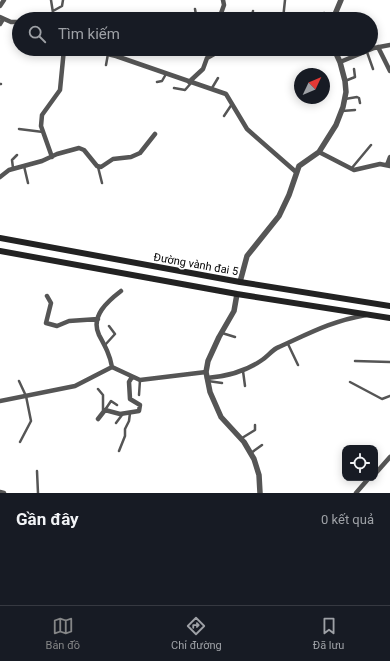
<!DOCTYPE html>
<html lang="vi">
<head>
<meta charset="utf-8">
<style>
  body { margin:0; font-family:Roboto,sans-serif; background:#20242c; color:#f1f3f6 }
  .controls { position:absolute; right:12px; bottom:12px; display:grid; overflow:hidden; border-radius:8px; box-shadow:0 2px 10px #0003 }
  .controls button { width:36px; height:36px; display:grid; place-items:center; padding:0; border:0; border-bottom:1px solid #363941; background:#171b24; color:#f1f3f6; font:20px sans-serif }
  .compass { position:absolute; left:294px; top:68px; width:36px; height:36px; border-radius:50%; background:#171b24; box-shadow:0 2px 10px #0003; rotate:46deg }
  .list { margin:0; padding:0; list-style:none }
  h2 { display:flex; justify-content:space-between; align-items:center; height:52px; margin:0; padding:0 16px; font-size:17px }
  h2 small { font-size:13px; font-weight:400; color:#9ea1a6 }
  .icon { flex:none; width:22px; height:22px; fill:none; stroke:currentColor; stroke-width:2; stroke-linecap:round; stroke-linejoin:round }
  .map { position:relative; flex:none; width:390px; height:493px; overflow:hidden }
  .search { position:absolute; background:#171b24; box-shadow:0 2px 10px #0003; left:12px; right:12px; top:12px; height:44px; display:flex; align-items:center; gap:10px; box-sizing:border-box; padding:0 14px; border-radius:22px; color:#9ea1a6; font-size:15px }
  .sheet { height:112px; background:#171b24 }
  nav { display:flex; justify-content:space-around; align-items:center; box-sizing:border-box; height:56px; border-top:1px solid #363941; background:#171b24; font-size:11px; color:#9ea1a6 }
  nav a { display:grid; justify-items:center; gap:2px }
  nav .on { color:#858687 }
  .map>svg:first-child { display:block }
  .lines { fill:none; stroke-linecap:round; stroke-linejoin:round }
  .service { stroke:#555; stroke-width:2.5 }
  .minor { stroke:#555; stroke-width:4.5 }
  .tertiary { stroke:#555; stroke-width:5.5 }
  .secondary { stroke:#222; stroke-width:6 }
  .labels { text-anchor:middle; stroke-width:3.5; stroke-linejoin:round; paint-order:stroke }
  .street-label { font-size:11px; fill:#000; stroke:#fff }
</style>
</head>
<body>
<div class="map">
<svg width="390" height="493" viewBox="0 0 390 493">
  <rect width="100%" height="100%" fill="#fff"/>
  <g class="lines">
    <path class="service" d="M51 0 54 19
      M195 9 196 15 200 19
      M53 11 62 6 63 0
      M324 13 334 16
      M251 19 253 11
      M283 19 285 0
      M367 52 373 69
      M106 65 108 54
      M345 81 355 77 354 69
      M157 82 162 81 166 74
      M0 84H1
      M174 88 185 90 192 82
      M212 88 218 78
      M345 99 357 97 359 98 360 103
      M342 111 355 110
      M224 116 232 104
      M19 129 43 132
      M24 166 28 183
      M98 167 102 183
      M13 168 12 160 17 155
      M351 169 371 145
      M222 333 235 337
      M288 344 298 365
      M105 345 115 334 109 326
      M355 361 390 362
      M243 371 245 386
      M19 381 26 396 31 421 20 442
      M208 381 222 383
      M350 382 382 399 390 396
      M98 389 103 395V410
      M139 395 140 380
      M105 410 111 401 117 405
      M116 423 122 415
      M242 438 255 430V425
      M119 451 125 436V429L129 421 130 413
      M251 453 262 445
      M37 471 38 493"/>
    <path class="minor" d="M0 6 4 0
      M0 17 11 22H19
      M29 19H42
      M219 19 224 5 223 0
      M0 24 3 19
      M378 47 390 71
      M86 49 116 56 226 94 247 129 296 172
      M340 62 374 48 390 45
      M189 82 203 69 207 58 223 49
      M319 152 354 170 380 164 390 166
      M52 157 41 126 42 115 60 90 64 49
      M387 165 390 157
      M0 177 9 170 42 161 57 154 79 148 84 150 97 166 101 167 113 159 131 157 140 153 155 134
      M47 296 51 303 46 323 57 326 69 321 98 319
      M112 367C110 355 105 346 99 335 90 316 108 301 121 291
      M207 378C227 376 245 372 262 360 268 356 273 349 279 347 310 333 332 321 366 315
      M0 401 75 386 112 367 140 380 206 372
      M98 419 105 410 120 414 139 411 140 405 130 399 129 382 132 377
      M375 474 390 457
      M0 492 4 493
      M356 493 369 478"/>
    <path class="tertiary" d="M333 19 341 0
      M240 282 247 256 279 216 289 195 299 166 319 152 336 125 343 107 346 92 345 81 340 62 334 49
      M237 294 234 311 219 337 208 361 206 372 210 392 221 417 244 442 254 459 259 475 260 493"/>
    <path class="secondary" d="M0 238 240 282 390 306
      M0 251 237 294 390 318"/>
  </g>
  <g class="labels">
    <g class="street-label">
      <text transform="translate(196 264) rotate(10)" y="4">Đường vành đai 5</text>
    </g>
  </g>
</svg>
<div class="controls">
<button><svg class="icon" aria-label="locate" viewBox="0 0 24 24"><circle cx="12" cy="12" r="6"/><path d="M12 2v4M12 18v4M2 12h4M18 12h4"/></svg></button>
</div>
<svg class="compass" viewBox="-18 -18 36 36"><path d="M0-13l5 13h-10z" fill="#e53935"/><path d="M0 13l5-13h-10z" fill="#9ea1a6"/></svg>
<div class="search"><svg class="icon" aria-label="search" viewBox="0 0 24 24"><circle cx="10" cy="10" r="6"/><path d="M15 15l6 6"/></svg>Tìm kiếm</div>
</div>
<section class="sheet">
<h2>Gần đây<small>0 kết quả</small></h2>
<ul class="list">
</ul>
</section>
<nav>
<a class="on"><svg class="icon" aria-label="map" viewBox="0 0 24 24"><path d="M3 6l6-2 6 2 6-2v14l-6 2-6-2-6 2zM9 4v14M15 6v14"/></svg>Bản đồ</a>
<a><svg class="icon" aria-label="directions" viewBox="0 0 24 24"><path d="M12 3l9 9-9 9-9-9zM9 14v-3h6M13 9l2 2-2 2"/></svg>Chỉ đường</a>
<a><svg class="icon" aria-label="saved" viewBox="0 0 24 24"><path d="M7 4h10v16l-5-4-5 4z"/></svg>Đã lưu</a>
</nav>
</body>
</html>
